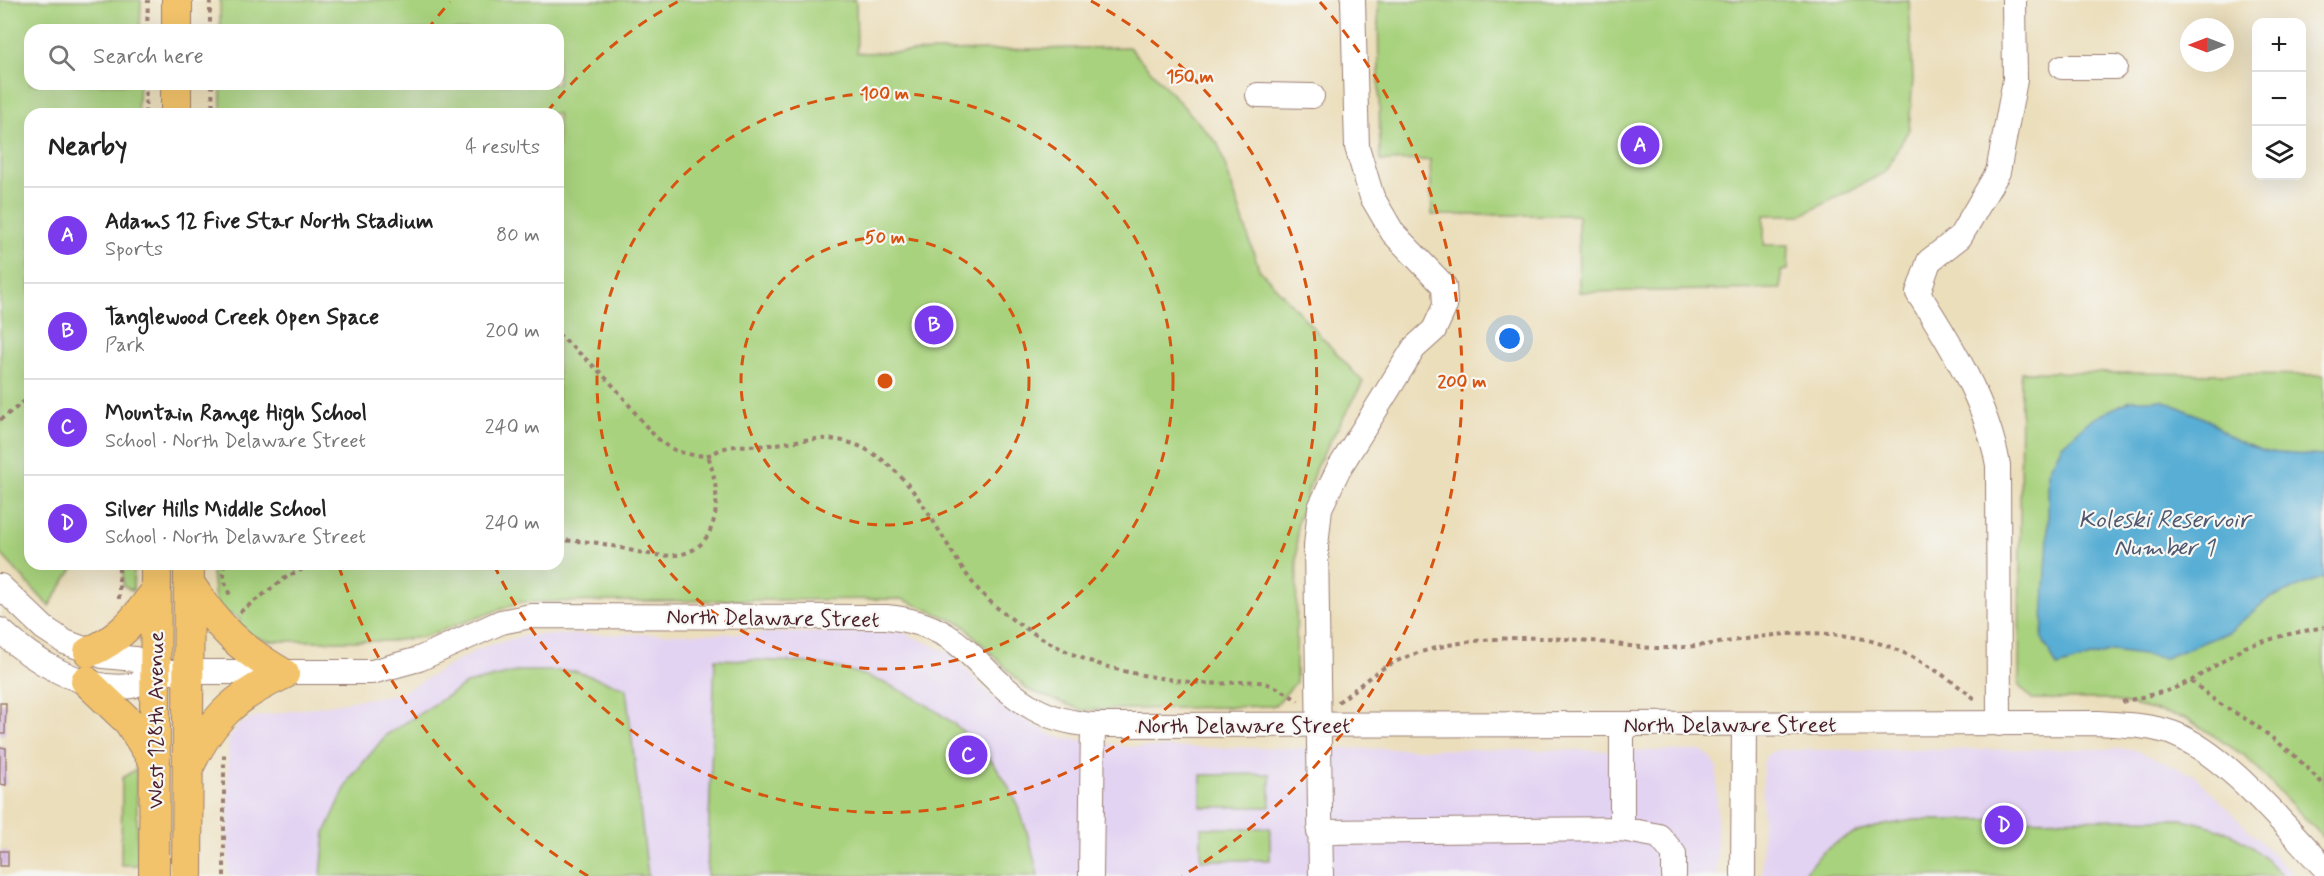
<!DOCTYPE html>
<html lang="en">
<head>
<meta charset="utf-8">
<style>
  body { margin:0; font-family:Mynerve,sans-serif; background:#f6f6f6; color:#222 }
  .controls { position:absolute; right:18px; top:18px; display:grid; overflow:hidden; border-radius:12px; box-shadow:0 6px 24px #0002 }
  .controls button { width:54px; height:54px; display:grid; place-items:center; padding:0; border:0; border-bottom:2px solid #e0e0e0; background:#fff; color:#222; font:30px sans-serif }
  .compass { position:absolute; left:2180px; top:18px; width:54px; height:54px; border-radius:50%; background:#fff; box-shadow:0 6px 24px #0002; rotate:270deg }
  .you { position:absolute; left:1510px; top:339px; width:21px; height:21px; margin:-15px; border:4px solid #fff; border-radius:50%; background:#1a73e8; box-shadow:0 0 0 9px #1a73e833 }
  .badge { display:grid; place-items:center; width:39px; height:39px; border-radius:50%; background:#7c3aed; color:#fff; font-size:20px; font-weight:700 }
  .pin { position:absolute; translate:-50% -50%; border:3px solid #fff; box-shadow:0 2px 6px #0006 }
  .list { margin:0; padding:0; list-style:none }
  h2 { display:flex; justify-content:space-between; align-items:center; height:78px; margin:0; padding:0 24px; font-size:26px }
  h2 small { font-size:20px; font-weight:400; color:#767676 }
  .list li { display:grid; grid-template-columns:39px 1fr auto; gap:18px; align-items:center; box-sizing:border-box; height:96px; padding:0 24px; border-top:2px solid #e0e0e0 }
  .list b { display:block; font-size:22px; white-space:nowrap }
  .list p { margin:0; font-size:20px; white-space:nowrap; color:#767676 }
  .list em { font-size:20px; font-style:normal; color:#767676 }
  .icon { flex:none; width:33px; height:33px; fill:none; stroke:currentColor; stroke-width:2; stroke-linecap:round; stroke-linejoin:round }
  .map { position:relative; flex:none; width:2324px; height:876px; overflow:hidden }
  .search { position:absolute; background:#fff; box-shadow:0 6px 24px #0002; left:24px; top:24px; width:540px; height:66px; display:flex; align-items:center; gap:15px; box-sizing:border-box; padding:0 21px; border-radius:18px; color:#767676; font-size:22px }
  .panel { position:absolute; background:#fff; box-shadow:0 6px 24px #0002; left:24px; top:108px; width:540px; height:462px; border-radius:18px }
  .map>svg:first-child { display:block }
  .built { fill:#e3d3f2 }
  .green { fill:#a8d27d; stroke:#797854; stroke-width:1.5 }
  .water { fill:#58aed4; stroke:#516680; stroke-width:1.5 }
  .building { fill:#d0aedc }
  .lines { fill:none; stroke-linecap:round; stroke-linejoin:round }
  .minor-casing { stroke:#9a7e73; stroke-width:26 }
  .major-casing { stroke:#9a7e73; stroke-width:32 }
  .path { stroke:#9a7e73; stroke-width:4; stroke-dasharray:4.5 4.5; stroke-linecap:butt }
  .minor { stroke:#fff; stroke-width:24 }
  .major { stroke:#f2c36a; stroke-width:30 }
  .ring { fill:none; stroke:#d8530f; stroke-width:3; stroke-dasharray:10 8 }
  .labels { text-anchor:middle; stroke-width:4.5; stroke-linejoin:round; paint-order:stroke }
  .street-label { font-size:22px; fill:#4a1f2b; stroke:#f6f6f2 }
  .water-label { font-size:24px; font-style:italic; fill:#50586f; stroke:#f6f6f2 }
  .centre { fill:#d8530f; stroke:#f6f6f2; stroke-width:3 }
  .ring-label { font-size:18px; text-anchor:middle; font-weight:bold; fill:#d8530f; stroke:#f6f6f2; stroke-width:4.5; stroke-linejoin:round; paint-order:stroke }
</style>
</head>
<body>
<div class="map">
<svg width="2324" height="876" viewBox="0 0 2324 876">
  <rect width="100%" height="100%" fill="#f6f6f2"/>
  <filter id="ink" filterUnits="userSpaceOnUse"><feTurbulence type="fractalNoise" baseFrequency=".0167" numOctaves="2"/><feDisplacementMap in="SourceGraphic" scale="12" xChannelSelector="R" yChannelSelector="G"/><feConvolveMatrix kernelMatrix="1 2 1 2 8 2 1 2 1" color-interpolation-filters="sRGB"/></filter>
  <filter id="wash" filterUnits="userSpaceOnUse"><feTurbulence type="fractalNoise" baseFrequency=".008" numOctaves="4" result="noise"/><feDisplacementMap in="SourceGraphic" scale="24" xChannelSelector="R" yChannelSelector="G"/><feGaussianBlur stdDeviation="1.35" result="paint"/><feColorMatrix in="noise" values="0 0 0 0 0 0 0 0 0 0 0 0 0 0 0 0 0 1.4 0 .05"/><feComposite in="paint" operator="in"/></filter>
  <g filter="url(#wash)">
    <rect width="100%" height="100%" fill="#ebdebb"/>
    <path class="built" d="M902 632 950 653 1001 706 1054 736 1130 747 1701 751 1711 757 1717 768V876H228V745L230 737 239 725 255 717 401 693 480 648 526 635Z
      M2117 749H2132L2194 775 2295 876H1762L1763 764 1767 755 1776 750Z"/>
    <path class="green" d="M0 0H141L140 30H30V84H139L137 114H30V564H76L49 606 0 553Z
      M220 0H856L857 53 1129 47 1218 144 1259 269 1363 382 1316 467 1297 524 1296 682 1275 706 1082 710 1028 690 962 624 902 599 521 602 423 637 391 641H269L247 635 238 630 240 619 233 614 222 615 215 599 211 564H558V114H221V84H558V30H220Z
      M1909 0 1913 78 1909 129 1884 173 1802 215H1764V245H1789L1788 270 1781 271V289L1579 292 1578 215H1432L1430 160 1380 161 1378 1Z
      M2021 372 2324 375V838L2245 756 2186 718 2106 699H2032L2019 686Z
      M123 564H134L133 591 123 586Z
      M715 659C752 661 809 659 843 669 909 686 981 731 1012 793 1025 819 1032 848 1038 876H707Z
      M520 671H575L626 688 648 876H321L325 833 349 780 386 735 466 684Z
      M136 769 138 865H121L122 778Z
      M1270 774V807H1201V775Z
      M2182 819C2230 829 2249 839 2282 876H1803C1829 834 1869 827 1915 820Z
      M1201 828H1270V860H1201Z"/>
    <path class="water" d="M2130 400H2163L2210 421 2236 441 2267 452 2324 456V577L2268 599 2229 632 2165 658 2112 651 2057 667 2042 638 2048 536V472L2062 445 2089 421Z"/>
    <g id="blocks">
      <path class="building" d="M0 703H6L5 734H0Z
        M0 747 6 748V785L0 784Z
        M0 851H8V866H0Z"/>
    </g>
  </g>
  <g filter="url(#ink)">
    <use href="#blocks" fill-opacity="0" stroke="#9a7e73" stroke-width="1.5"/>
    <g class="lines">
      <g class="minor-casing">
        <path id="minor" d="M2062 67H2115
          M1258 95 1312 96
          M0 586 44 628 65 642 103 656 135 659 156 672
          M0 630C33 661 83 692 131 686 139 685 148 677 156 672H372L419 659 501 622 531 616 886 617C970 625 974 675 1035 709 1053 719 1072 723 1093 725L2099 723C2124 725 2149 725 2172 733 2227 754 2283 825 2324 867
          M1622 724V829
          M1999 724 1998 465C1987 403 1952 346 1918 293L1929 261 1960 237 1998 172 2015 80 2014 0
          M1319 832 1622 829 1659 836 1674 854V876
          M1091 876 1093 725
          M1321 876 1316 546 1320 508 1338 470 1414 348 1434 330 1445 306 1444 286 1393 233 1372 197 1357 147 1353 0
          M1743 876 1744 725"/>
      </g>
      <g class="major-casing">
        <path id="major" d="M177 30V0
          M176 114V84
          M189 583C217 626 239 648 284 674
          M89 652C121 639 136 618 156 591
          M86 681 129 722 155 763
          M190 764C214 716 236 696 284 674
          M154 876 156 564
          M187 876 189 564"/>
      </g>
      <path class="path" d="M210 0V30
        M147 30 148 0
        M212 84 213 114
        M145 114 146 84
        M558 334C578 352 599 370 617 390 631 406 651 437 669 447 678 453 698 457 708 455 714 454 719 449 725 448 739 444 756 447 770 445 805 440 834 432 867 450 920 479 940 542 976 587 998 613 1034 635 1064 650 1106 671 1153 678 1200 683 1246 687 1255 669 1298 701
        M0 420 30 397
        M558 540C573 541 589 541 604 544 642 552 697 574 713 523 720 500 715 478 708 455
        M224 564V579L230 596
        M346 564H444
        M119 599V564
        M240 612 288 576 307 567 336 564
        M2191 681 2217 702 2254 724 2293 754 2324 785
        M1338 702C1356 690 1369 675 1389 665 1442 637 1521 635 1580 640 1608 642 1633 648 1661 648 1704 648 1745 637 1787 634 1867 629 1913 650 1974 698H1979
        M2122 702 2170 690 2191 681 2245 647 2285 635 2324 627
        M224 876V754"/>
      <use href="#minor" class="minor"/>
      <use href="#major" class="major"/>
    </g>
  </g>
  <g class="ring">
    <circle cx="885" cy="381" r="144"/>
    <circle cx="885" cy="381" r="288"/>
    <path d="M547 112A432 432 0 0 1 679 1M1091 1A432 432 0 1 1 495 567"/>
    <path d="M588 876A577 577 0 0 1 338 564M427 30A577 577 0 0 1 450 2M1320 2A577 577 0 0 1 1182 876"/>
  </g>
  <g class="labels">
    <g class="street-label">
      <text transform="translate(773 617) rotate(1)" y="8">North Delaware Street</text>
      <text transform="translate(155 720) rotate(-90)" y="8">West 128th Avenue</text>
      <text x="1730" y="732">North Delaware Street</text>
      <text x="1244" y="733">North Delaware Street</text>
    </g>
    <g class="water-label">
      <text x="2164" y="527">Koleski Reservoir<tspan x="2164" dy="28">Number 1</tspan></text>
    </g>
  </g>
  <circle cx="885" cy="381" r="9" class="centre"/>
  <g class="ring-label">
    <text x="1190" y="82">150 m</text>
    <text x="885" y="99">100 m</text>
    <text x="885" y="243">50 m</text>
    <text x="1462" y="387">200 m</text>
  </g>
</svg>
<div class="controls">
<button>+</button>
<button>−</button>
<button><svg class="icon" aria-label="layers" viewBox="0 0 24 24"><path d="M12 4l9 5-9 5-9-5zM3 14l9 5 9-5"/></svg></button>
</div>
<svg class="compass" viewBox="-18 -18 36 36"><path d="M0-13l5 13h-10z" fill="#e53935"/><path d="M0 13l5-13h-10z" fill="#767676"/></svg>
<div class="you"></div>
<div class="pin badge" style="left:1640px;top:145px">A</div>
<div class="pin badge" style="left:934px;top:325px">B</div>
<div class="pin badge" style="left:968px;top:755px">C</div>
<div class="pin badge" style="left:2004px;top:825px">D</div>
<div class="search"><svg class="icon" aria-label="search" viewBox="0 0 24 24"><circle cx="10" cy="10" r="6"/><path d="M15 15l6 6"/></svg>Search here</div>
<section class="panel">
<h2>Nearby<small>4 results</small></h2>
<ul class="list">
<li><span class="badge">A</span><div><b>Adams 12 Five Star North Stadium</b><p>Sports</p></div><em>80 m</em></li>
<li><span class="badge">B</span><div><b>Tanglewood Creek Open Space</b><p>Park</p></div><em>200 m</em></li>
<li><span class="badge">C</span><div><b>Mountain Range High School</b><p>School · North Delaware Street</p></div><em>240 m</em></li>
<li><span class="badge">D</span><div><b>Silver Hills Middle School</b><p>School · North Delaware Street</p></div><em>240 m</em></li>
</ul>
</section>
</div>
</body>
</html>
